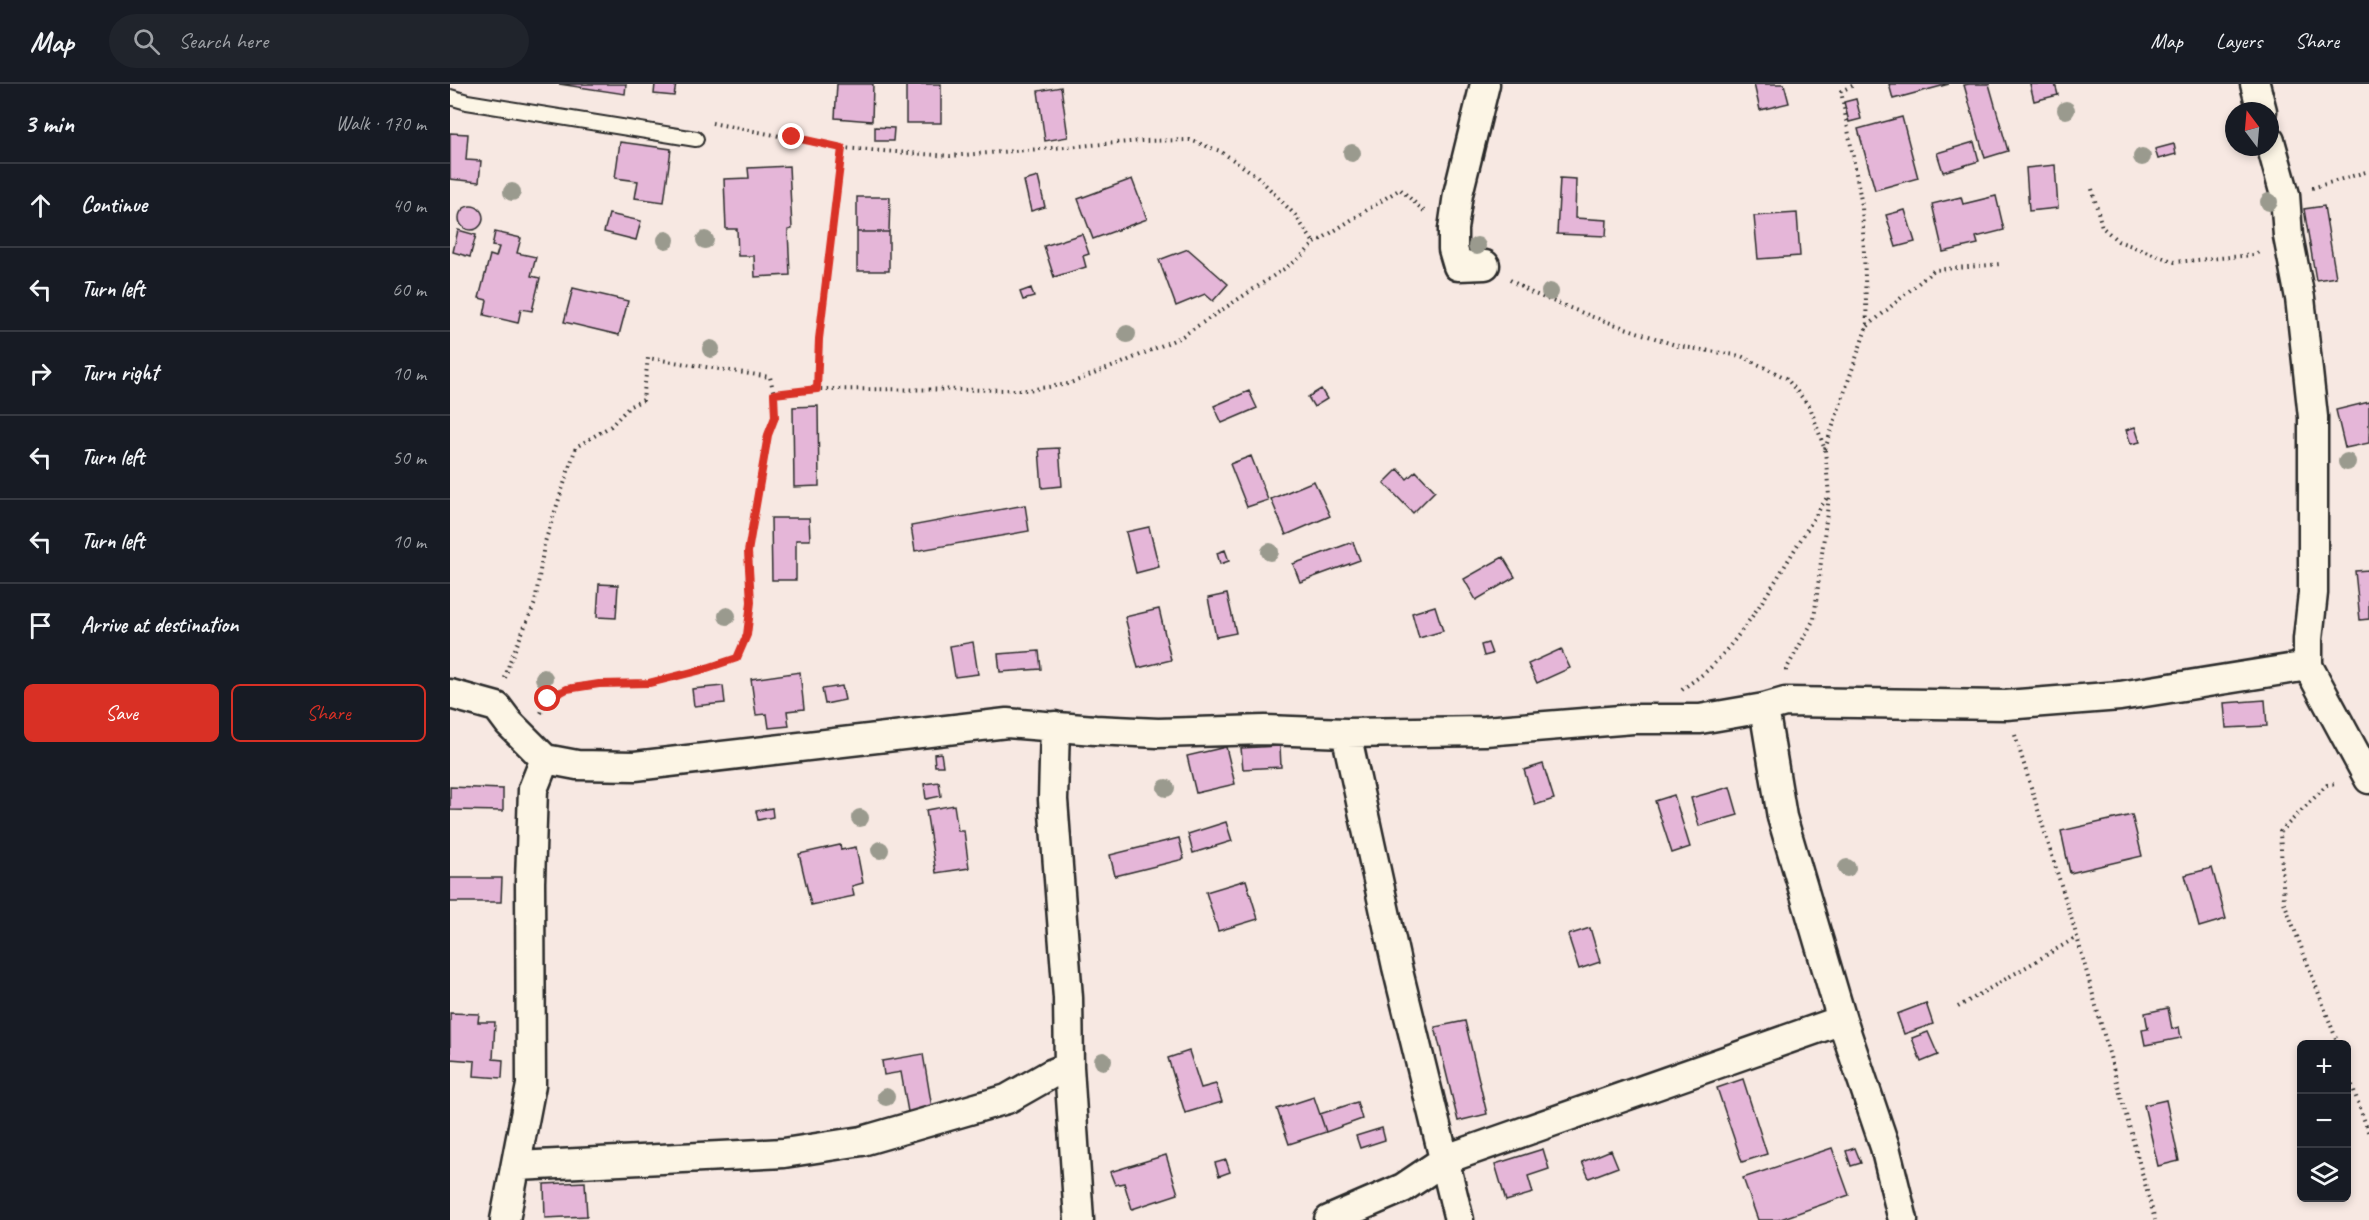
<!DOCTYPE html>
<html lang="en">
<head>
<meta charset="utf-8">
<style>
  body { margin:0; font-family:Caveat,sans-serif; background:#20242c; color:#f1f3f6 }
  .controls { position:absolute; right:18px; bottom:18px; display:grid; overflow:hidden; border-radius:9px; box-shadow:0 3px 9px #0003 }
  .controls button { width:54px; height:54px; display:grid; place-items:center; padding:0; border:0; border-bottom:2px solid #363941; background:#171b24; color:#f1f3f6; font:30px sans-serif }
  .compass { position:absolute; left:1775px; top:18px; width:54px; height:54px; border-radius:50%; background:#171b24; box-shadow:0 3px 9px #0003; rotate:344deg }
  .stop { position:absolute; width:18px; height:18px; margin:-14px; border:4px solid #d93025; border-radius:50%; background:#fff }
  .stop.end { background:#d93025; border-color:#fff; box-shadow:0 2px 6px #0008 }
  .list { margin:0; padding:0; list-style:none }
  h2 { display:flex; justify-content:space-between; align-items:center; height:78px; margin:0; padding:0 24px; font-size:26px }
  h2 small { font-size:20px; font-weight:400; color:#9ea1a6 }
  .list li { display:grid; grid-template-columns:39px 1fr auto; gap:18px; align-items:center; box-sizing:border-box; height:84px; padding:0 24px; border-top:2px solid #363941 }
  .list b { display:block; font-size:22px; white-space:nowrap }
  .list em { font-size:20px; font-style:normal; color:#9ea1a6 }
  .actions { display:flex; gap:12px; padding:18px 24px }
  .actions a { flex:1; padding:14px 0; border:2px solid #d93025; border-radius:9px; text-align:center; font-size:21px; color:#d93025 }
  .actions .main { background:#d93025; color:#fff }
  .icon { flex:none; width:33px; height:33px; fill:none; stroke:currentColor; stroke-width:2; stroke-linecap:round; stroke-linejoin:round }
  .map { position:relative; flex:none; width:1919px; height:1136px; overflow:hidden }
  header { display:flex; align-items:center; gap:36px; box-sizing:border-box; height:84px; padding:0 30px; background:#171b24; border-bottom:2px solid #363941 }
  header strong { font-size:28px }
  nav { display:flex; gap:33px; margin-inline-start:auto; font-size:21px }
  .search { width:420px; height:54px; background:#20242c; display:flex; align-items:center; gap:15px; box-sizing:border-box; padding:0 21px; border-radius:33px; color:#9ea1a6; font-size:22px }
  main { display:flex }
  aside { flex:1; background:#171b24 }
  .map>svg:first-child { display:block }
  .building { fill:#e5b6d8; stroke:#2b2b2b; stroke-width:1.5 }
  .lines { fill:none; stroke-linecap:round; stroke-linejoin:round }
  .service-casing { stroke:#2b2b2b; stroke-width:18 }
  .minor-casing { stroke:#2b2b2b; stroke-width:33 }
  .path { stroke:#2b2b2b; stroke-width:4; stroke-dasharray:1.5 4.5; stroke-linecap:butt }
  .service { stroke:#fcf5e5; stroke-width:14 }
  .minor { stroke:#fcf5e5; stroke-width:28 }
  .tree { fill:#9a9a8e }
  .route { stroke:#d93025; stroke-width:8 }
</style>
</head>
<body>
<header>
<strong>Map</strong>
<div class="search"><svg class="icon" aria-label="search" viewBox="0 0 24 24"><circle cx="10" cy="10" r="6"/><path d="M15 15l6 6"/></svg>Search here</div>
<nav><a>Map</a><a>Layers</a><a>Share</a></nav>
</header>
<main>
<aside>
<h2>3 min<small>Walk · 170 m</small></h2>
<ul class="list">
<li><svg class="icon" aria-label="ahead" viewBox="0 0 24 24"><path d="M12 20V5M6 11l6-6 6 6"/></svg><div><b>Continue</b></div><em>40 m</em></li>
<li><svg class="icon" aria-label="left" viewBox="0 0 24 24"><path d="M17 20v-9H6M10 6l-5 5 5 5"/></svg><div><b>Turn left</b></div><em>60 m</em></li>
<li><svg class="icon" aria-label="right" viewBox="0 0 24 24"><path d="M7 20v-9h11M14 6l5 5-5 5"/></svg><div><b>Turn right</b></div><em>10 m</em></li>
<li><svg class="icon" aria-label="left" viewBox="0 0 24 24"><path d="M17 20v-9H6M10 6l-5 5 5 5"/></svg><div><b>Turn left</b></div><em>50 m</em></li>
<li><svg class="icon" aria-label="left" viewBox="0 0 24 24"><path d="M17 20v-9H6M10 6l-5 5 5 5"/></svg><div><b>Turn left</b></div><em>10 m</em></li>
<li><svg class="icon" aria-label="arrive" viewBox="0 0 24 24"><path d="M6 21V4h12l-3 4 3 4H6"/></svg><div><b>Arrive at destination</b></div></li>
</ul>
<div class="actions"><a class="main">Save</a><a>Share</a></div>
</aside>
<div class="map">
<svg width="1919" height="1136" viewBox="0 0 1919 1136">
  <rect width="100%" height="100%" fill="#f7e8e2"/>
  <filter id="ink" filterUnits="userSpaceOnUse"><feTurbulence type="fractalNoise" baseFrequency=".0167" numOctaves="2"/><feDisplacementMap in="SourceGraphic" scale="12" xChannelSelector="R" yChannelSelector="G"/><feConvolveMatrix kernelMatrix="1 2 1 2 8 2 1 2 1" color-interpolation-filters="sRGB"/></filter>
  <g filter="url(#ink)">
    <path class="building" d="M109 0H176L175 10Z
      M205 0H226L224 12 204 10Z
      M387 0H423L422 37 385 34Z
      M456 0H491V39H456Z
      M1304 0H1334L1339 19 1310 26Z
      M1439 0H1499L1443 15Z
      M1519 0H1539L1558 67 1535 74 1514 1Z
      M1580 0H1605L1608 11 1584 17Z
      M611 3 618 53 595 57 588 7Z
      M1406 15 1411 35 1399 38 1394 18Z
      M1452 33 1468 94 1425 106 1408 45Z
      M425 43 444 44 443 57H425Z
      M0 49 18 50 16 76 31 77 29 98 0 95Z
      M170 58 221 65 214 118 185 114 188 97 165 94Z
      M1524 58 1529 77 1493 88 1487 69Z
      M1724 60 1726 70 1708 75 1705 65Z
      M1605 81 1608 124 1579 127 1576 84Z
      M339 82 342 145 338 146 340 191 305 193 304 172H288L287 145H276L274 95 299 94 298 84Z
      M588 93 595 123 581 127 574 97Z
      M1110 94 1126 95 1125 134 1157 136 1156 152 1107 150Z
      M682 95 697 135 643 155 628 115Z
      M1546 112 1554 146 1526 153 1528 160 1493 168 1482 120 1511 113 1513 120Z
      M407 113H440L439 148H407Z
      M1874 122 1886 193 1866 196 1854 125Z
      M9 134a12 12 0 1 1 24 0a12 12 0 1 1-24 0Z
      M1455 126 1465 158 1446 163 1436 131Z
      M1347 129 1350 172 1308 175 1304 132Z
      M159 130 191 137 186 156 154 148Z
      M8 146 26 151 20 173 3 168Z
      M45 148 71 154 67 169 86 173 81 192 90 194 82 227 71 225 68 239 34 231 37 216 29 214 40 171 46 173 49 163 42 162Z
      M407 148H439V187H407Z
      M632 150 639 170 633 172 636 183 604 193 594 162Z
      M738 165 778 200 763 217 755 210 726 222 709 176Z
      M123 204 178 217 169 251 114 238Z
      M581 204 584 213 573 216 570 208Z
      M871 305 877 315 864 323 858 313Z
      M799 307 807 324 772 339 764 322Z
      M1919 318V359L1895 364 1886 326Z
      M368 322 369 402 344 403 343 323Z
      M1685 343 1690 358 1681 360 1676 346Z
      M609 364 612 402 592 404 589 365Z
      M801 372 818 416 797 423 780 380Z
      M948 385 957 395 966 387 985 407 963 429 934 399Z
      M864 397 880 432 836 451 821 415Z
      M575 421 579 447 465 467 461 442Z
      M321 434H359L360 456H346V496H322Z
      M699 443 709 483 686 489 676 448Z
      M903 458 910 476 850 498 843 480Z
      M775 466 779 477 770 480 767 469Z
      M1053 473 1065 493 1026 516 1014 495Z
      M1919 486V535L1910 536 1905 487Z
      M149 500 168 501 166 534 147 533Z
      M777 510 786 549 766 553 758 514Z
      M985 522 993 547 969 554 962 529Z
      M709 525 721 576 688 584 675 533Z
      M523 558 528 590 505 593 500 562Z
      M1038 559 1042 570 1034 572 1031 561Z
      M1111 565 1120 584 1087 599 1078 580Z
      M589 567 591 585 550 588 548 570Z
      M350 588 354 625 337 627 339 642 319 644 317 630 306 631 301 595Z
      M273 602 275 619 244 622 242 605Z
      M392 602 395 616 375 620 372 605Z
      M1815 616 1817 642 1776 644 1774 619Z
      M830 662 831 683 793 685 791 664Z
      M776 663 785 700 746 709 737 672Z
      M491 669 493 682H485L484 670Z
      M1093 680 1104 715 1085 721 1074 686Z
      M489 698 491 712 476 715 474 700Z
      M0 703 53 705V727L0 726Z
      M1280 703 1288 731 1249 742 1241 714Z
      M1224 711 1240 763 1222 769 1205 717Z
      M504 721 508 747H514L519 784 486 789 476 726Z
      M322 724 323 733 308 736 306 727Z
      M1682 731 1692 772 1620 789 1611 747Z
      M776 738 782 757 743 769 738 750Z
      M729 754 734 775 665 792 660 771Z
      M390 761 391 766 406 763 413 799 402 802 404 812 361 821 349 770Z
      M1762 784 1776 835 1749 843 1735 791Z
      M0 794H52L51 818H0Z
      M796 796 808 835 768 847 756 808Z
      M1140 844 1150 878 1129 885 1118 851Z
      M1476 919 1483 940 1454 950 1447 930Z
      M1718 924 1722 945 1729 943 1731 954 1695 961 1692 946 1698 945 1695 929Z
      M0 929 29 930 28 938H45L43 975 53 976 52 994 24 992 25 977 0 975Z
      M1015 937 1037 1030 1008 1037 985 943Z
      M1478 948 1488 971 1471 978 1462 954Z
      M739 967 751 1004 766 1000 772 1018 735 1029 718 974Z
      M473 970 482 1024 458 1028 451 988 434 991 432 977Z
      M1293 995 1317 1070 1292 1078 1267 1004Z
      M864 1013 876 1048 839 1060 827 1025Z
      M1716 1016 1729 1077 1708 1082 1694 1021Z
      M907 1018 912 1035 876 1048 870 1030Z
      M932 1044 935 1056 910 1064 906 1052Z
      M1382 1064 1399 1111 1328 1136H1308L1293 1094Z
      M1405 1064 1411 1079 1401 1082 1396 1067Z
      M1093 1065 1099 1085 1078 1092 1083 1109 1056 1117 1045 1080Z
      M1161 1066 1168 1083 1139 1094 1132 1078Z
      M716 1071 728 1110 682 1125 674 1099 665 1101 660 1088Z
      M776 1076 780 1088 769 1092 765 1079Z
      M135 1098 137 1132 95 1134 94 1100Z"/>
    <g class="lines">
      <g class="service-casing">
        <path id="service" d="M0 13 17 18 246 55"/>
      </g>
      <g class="minor-casing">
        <path id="minor" d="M1035 0 1008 110 1003 145V165L1008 182 1035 181
          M1805 0 1812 27
          M1820 57 1835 111 1838 152 1850 214 1863 333V509L1858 555V582
          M0 610 47 623 59 639 95 675 127 681 185 682 557 639 645 646 708 649 815 646 896 649 1035 647 1183 635H1250L1314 624 1335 618 1556 621 1670 612 1858 582 1919 695
          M1314 624 1332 733 1392 936 1435 1063 1453 1136
          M605 642 603 716 618 914 619 983 629 1136
          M896 649 947 883 1009 1136
          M67 1082 334 1069 412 1057 557 1015 601 990 619 983
          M55 1136 81 1001 80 798 83 705 95 675
          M879 1136 953 1104 996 1075 1392 936"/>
      </g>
      <path class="path" d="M262 39 392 64 500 72 692 57 740 56 770 67 807 92 845 131 864 159
        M1862 104 1919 87
        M1642 105 1652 143 1668 157 1725 178 1803 171 1811 167
        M1060 196 1082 209 1143 233 1228 262 1291 272 1336 294 1360 323 1375 366 1379 412 1364 535 1336 586V590
        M1418 242 1484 186 1551 180
        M367 305 369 255 392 64
        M1375 365 1417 242 1412 122 1391 7 1406 0
        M55 594 60 577 85 519 94 461 126 363 161 342 180 322 193 316 198 274 320 293 324 310
        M1232 606C1241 598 1252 592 1261 583 1309 533 1340 470 1378 412
        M91 629C93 625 95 620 97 616 116 593 175 603 202 598 231 593 259 583 287 574L297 551 301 518 298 468 318 351 325 333 324 310 367 305 578 306 618 300 672 279 731 253 846 177 865 159 950 105 975 128
        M1565 651 1627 853 1705 1136
        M1508 923 1627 853
        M1888 960 1834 818 1830 748 1877 701 1888 700
        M1896 984 1919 1050"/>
      <use href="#service" class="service"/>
      <use href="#minor" class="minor"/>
    </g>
    <g class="tree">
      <circle cx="1616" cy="26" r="9"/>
      <circle cx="902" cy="69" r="9"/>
      <circle cx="1692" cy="73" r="9"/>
      <circle cx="62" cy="108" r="9"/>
      <circle cx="1819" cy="118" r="9"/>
      <circle cx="216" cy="156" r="9"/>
      <circle cx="255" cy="156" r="9"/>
      <circle cx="1027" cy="162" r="9"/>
      <circle cx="1100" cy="208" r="9"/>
      <circle cx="677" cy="250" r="9"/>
      <circle cx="261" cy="265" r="9"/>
      <circle cx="1897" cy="378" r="9"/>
      <circle cx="820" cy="468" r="9"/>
      <circle cx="277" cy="532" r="9"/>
      <circle cx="94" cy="594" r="9"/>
      <circle cx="716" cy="704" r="9"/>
      <circle cx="410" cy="734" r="9"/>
      <circle cx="430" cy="766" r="9"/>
      <circle cx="1397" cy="784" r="9"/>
      <circle cx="653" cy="977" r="9"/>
      <circle cx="436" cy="1013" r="9"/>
    </g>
  </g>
  <g class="lines" filter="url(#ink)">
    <path class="route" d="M98 615 117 605 149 600 199 599 251 586 287 574 297 551 301 518 298 468 318 351 325 333 324 310 367 305 369 255 392 64 342 53"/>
  </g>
</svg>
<div class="controls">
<button>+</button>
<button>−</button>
<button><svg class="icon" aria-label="layers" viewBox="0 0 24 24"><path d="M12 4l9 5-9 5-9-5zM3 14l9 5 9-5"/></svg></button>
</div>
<svg class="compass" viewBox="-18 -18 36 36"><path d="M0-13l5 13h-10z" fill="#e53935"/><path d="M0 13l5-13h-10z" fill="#9ea1a6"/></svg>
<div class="stop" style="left:98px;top:615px"></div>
<div class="stop end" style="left:342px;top:53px"></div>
</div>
</main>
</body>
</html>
